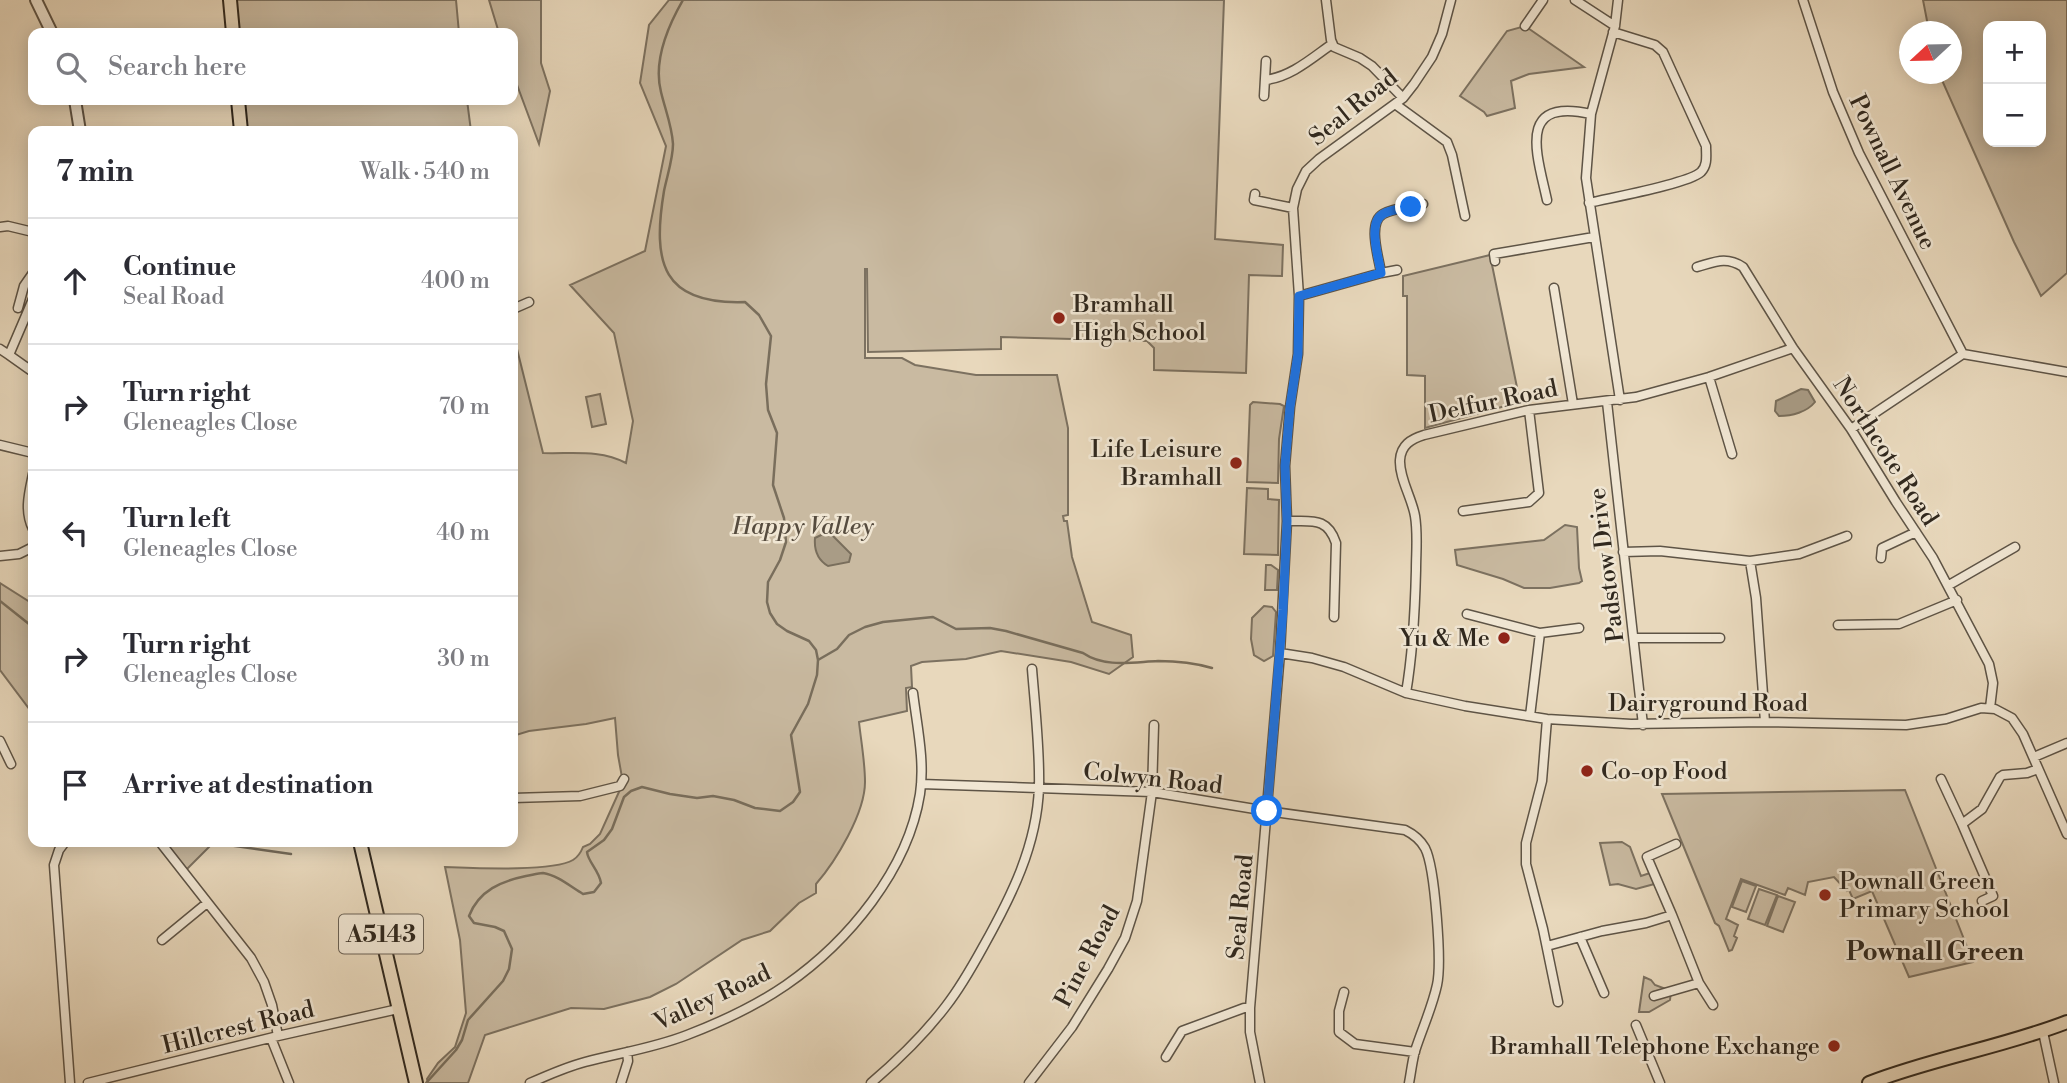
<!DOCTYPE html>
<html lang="en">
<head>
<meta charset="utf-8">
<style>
  body { margin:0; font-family:"Libre Bodoni",serif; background:#f7f7f7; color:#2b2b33 }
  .controls { position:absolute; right:21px; top:21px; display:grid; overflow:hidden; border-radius:14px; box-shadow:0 4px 18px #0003 }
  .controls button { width:63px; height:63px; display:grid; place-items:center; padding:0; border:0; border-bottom:2px solid #e1e1e2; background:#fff; color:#2b2b33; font:35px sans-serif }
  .compass { position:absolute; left:1899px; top:21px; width:63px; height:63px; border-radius:50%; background:#fff; box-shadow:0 4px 18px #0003; rotate:248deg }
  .stop { position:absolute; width:21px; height:21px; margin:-16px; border:5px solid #1a73e8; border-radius:50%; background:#fff }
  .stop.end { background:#1a73e8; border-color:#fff; box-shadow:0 2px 7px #0008 }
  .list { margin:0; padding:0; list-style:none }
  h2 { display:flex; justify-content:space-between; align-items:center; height:91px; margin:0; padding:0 28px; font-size:30px }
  h2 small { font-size:23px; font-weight:400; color:#7c7c81 }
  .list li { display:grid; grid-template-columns:46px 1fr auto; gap:21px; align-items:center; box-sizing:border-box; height:126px; padding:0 28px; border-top:2px solid #e1e1e2 }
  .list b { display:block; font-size:26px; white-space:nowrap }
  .list p { margin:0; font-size:23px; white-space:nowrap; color:#7c7c81 }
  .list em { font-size:23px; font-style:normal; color:#7c7c81 }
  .icon { flex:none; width:38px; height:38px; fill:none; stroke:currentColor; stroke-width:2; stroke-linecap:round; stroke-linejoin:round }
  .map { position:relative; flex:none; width:2067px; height:1083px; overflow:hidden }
  .search { position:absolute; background:#fff; box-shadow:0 4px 18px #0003; left:28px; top:28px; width:490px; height:77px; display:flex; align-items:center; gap:18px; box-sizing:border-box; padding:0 24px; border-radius:14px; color:#7c7c81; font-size:26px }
  .panel { position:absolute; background:#fff; box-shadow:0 4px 18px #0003; left:28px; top:126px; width:490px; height:721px; border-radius:14px }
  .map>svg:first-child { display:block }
  .green { fill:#c9baa1; stroke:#7c7160; stroke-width:2; fill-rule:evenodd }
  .water { fill:#a99c86; stroke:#796e5c; stroke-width:2 }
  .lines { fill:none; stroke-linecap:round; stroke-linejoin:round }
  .stream { stroke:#796e5c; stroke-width:2.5 }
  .minor-casing { stroke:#5e5446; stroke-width:11 }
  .tertiary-casing { stroke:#5e5446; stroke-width:14 }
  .primary-casing { stroke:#30281e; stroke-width:16 }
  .minor { stroke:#f0e6d3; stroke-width:8 }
  .tertiary { stroke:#f0e6d3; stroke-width:10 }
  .primary { stroke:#e8d8bc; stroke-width:12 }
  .route { stroke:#1a73e8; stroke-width:9 }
  .poi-dot { fill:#8f2418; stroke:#f0e6d3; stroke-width:2.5 }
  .labels { text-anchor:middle; stroke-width:5; stroke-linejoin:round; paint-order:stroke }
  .shield { fill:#f0e6d3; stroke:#6a6154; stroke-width:2 }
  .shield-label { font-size:23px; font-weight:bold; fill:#30281e }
  .street-label { font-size:24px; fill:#30281e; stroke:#f0e6d3 }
  .poi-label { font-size:24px; fill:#30281e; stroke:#f0e6d3; text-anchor:start }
  .park-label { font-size:24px; font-style:italic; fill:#564c3f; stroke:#f0e6d3 }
  .neighbourhood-label { font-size:26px; font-weight:bold; fill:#30281e; stroke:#f0e6d3 }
</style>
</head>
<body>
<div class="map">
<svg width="2067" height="1083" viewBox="0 0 2067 1083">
  <rect width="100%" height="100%" fill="#e8d8bc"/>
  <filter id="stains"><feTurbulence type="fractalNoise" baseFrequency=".00286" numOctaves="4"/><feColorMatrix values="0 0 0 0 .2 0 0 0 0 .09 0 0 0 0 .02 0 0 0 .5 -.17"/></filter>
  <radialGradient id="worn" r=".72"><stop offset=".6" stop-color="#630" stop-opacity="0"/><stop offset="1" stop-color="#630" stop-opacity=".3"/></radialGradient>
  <path class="green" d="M230 0H456L459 33H233Z
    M489 0H541V63L550 91 539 144 513 74V33H499Z
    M669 0H1224L1215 239 1283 245 1282 276 1249 275 1246 373 1154 370V348L1147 341 1001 337V349L868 352 867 269H865V358H902L915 365 976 375H1057L1068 428V515L1063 516 1064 521H1067L1072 557 1092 622 1131 635 1133 657 1109 674 1071 662 1001 651 966 659 922 662 911 666 912 687 906 688 907 711 859 722C861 741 865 762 865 782 865 813 836 861 816 884V893L799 903 770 931 742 940 676 984 650 997 604 1009 571 1008 485 1035 468 1083H428L427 1079 438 1063 455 1047 466 1013 460 940 445 867C473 868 552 872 573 860 578 857 581 852 583 847L590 844 600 834 623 783 618 755 615 718 586 724 529 731 513 736V333L543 453C572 454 600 449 626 463L633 421 614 333 570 285 645 251 666 146 640 83 649 25Z
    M1923 0H2067V273L2041 296 2014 242 1941 78 1940 74H1952V32L1929 31ZM1988 26H2041V142H1988Z
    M1525 26 1584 67 1529 74 1511 81 1515 108 1487 116 1484 112 1460 96 1507 31Z
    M238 100H467L471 131H241Z
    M1490 255 1520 402 1425 428V376L1407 375V296H1403V276Z
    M600 394 606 424 592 427 586 397Z
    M1253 402 1280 404 1284 406 1279 439 1278 483 1247 482 1250 405Z
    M1247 488 1268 489V499L1279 500 1278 555 1244 554Z
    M1565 525 1577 527 1579 568 1582 581 1579 583 1550 588H1524L1503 579 1457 565 1455 550 1544 540Z
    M1266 565H1271L1278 570 1277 590H1265Z
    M0 583 33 604V714L0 670Z
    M1264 606 1272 607 1276 612 1273 656 1264 661 1254 655 1251 639 1252 618Z
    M1905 790 1973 962 1909 977 1872 891 1853 899 1849 890 1847 891 1834 877 1808 882 1805 895 1788 888 1785 895 1741 879 1726 919 1738 925 1734 936 1737 938 1732 950 1729 951 1719 926 1715 923 1662 794Z
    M160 842H214L184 872Z
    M1622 842 1630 847 1641 876 1653 872 1658 883 1636 889 1618 884 1610 885 1600 843Z
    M1742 881 1756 886 1746 912 1732 907Z
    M1759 889 1777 895 1765 925 1748 919Z
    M1778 896 1795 902 1783 932 1767 926Z
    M1644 977 1651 980 1655 985 1671 991 1670 1000 1649 1012H1639Z"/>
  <path class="water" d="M1801 389 1808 390 1815 402C1807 412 1792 416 1779 416L1775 411 1776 401Z
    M823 534 832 535 851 554 849 562 828 566C818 560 814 550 815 538Z"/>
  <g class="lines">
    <path class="stream" d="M0 601 29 624 33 630
      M818 660 837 649 849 635 865 627 883 622 933 617 956 629 990 628 1006 631 1083 653C1105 668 1133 662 1158 661 1175 661 1195 663 1212 668
      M207 842 291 854
      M426 1083 456 1050 462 1040 468 1020 503 981 509 969 512 949 504 931 495 927 474 923 469 916C479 890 502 881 526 876 532 875 538 873 543 873 557 875 571 887 583 894L594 892 601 883C599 870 588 862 587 852L604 840 612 829 624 797 631 791 642 787 670 794 697 798 713 796 734 800 755 808 780 811 793 802 800 792 791 735 808 704 817 675 818 660 816 650 809 641 787 631 777 624 770 613 767 602 768 582 780 560 786 542 784 518 773 485 777 433 768 410 766 384 771 336 759 315 745 302C662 305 652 263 664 191 667 176 673 159 673 144 672 126 665 109 661 92 653 61 668 26 683 0"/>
    <g class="minor-casing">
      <path id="minor" d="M1326 0 1331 40 1334 47 1360 58 1372 66 1403 98
        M1575 0 1615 26
        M1618 0 1615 26 1591 114 1586 178 1620 400
        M1803 0 1833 92 1859 153 1963 354
        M1525 26 1543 0
        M1265 80C1291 77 1312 58 1332 44
        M1264 96 1266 61
        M1395 104 1447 142 1452 155 1465 216
        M1255 194 1254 200 1293 208
        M1547 200C1537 154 1516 97 1591 114
        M1589 203C1609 198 1688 184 1701 172 1708 165 1706 155 1706 146L1663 52 1655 45 1613 32
        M0 227 8 226 33 232
        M1495 261 1494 254 1594 237
        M1697 267C1715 262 1726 256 1743 267L1793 348 1851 429 1896 502 1933 558 1989 664 1993 683 1990 708
        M1381 273 1397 270
        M1554 288 1573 404
        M1299 296 1381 273C1379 258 1367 223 1383 214 1394 208 1411 207 1423 204
        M18 308 24 286 33 273
        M513 309 529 302
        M0 349 9 355 33 299
        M9 355 33 372
        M1709 377 1732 454
        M1607 402 1643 725
        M1851 429 1963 354 2067 372
        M0 445 33 453
        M33 474C29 493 24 511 33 529
        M1463 511 1529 502 1539 493 1529 410
        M1287 521C1311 522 1327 516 1336 543L1334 617
        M1623 552 1660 551 1750 561 1799 554 1847 536
        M0 556 19 554 33 547
        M1881 558 1882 548 1916 532
        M1750 561 1756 598 1765 722
        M1949 585 2015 547
        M1467 614 1540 633 1579 628
        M1838 625 1899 624 1957 600
        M1634 638H1720
        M1280 653 1312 658 1344 667 1406 693 1465 706 1547 719 1631 724 1765 722 1906 725 1946 719 1981 708 1995 709 2012 718 2023 734 2067 834
        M1406 693C1413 652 1415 611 1416 570 1416 552 1418 534 1415 516 1412 498 1399 478 1400 460 1401 445 1411 439 1424 435L1529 410 1636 397 1709 377 1793 348
        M1530 716 1540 633
        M1547 719 1542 781 1526 843V864L1543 929 1558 1002
        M0 741 11 764
        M2034 757 2067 743
        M1941 779 1962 824 1982 809 2000 777 2003 775 2027 773 2038 769
        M921 784 1152 792 1267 811 1405 830C1413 834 1420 839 1425 848 1435 867 1442 963 1437 985 1432 1008 1422 1029 1415 1051 1412 1062 1411 1073 1409 1083
        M513 798 580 796 620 786 624 779
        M1962 824 1993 896 1982 901
        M65 842 59 850 54 865 70 1083
        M160 842 251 958 264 982 272 1005 278 1036
        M1672 915 1699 983 1713 1005
        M1580 937 1604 993
        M162 940 207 903
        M1547 946 1602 931 1646 923 1672 915 1647 857 1676 844
        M1344 992 1339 1011V1032L1355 1044 1415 1052
        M1654 996 1699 983
        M1636 1025 1660 1083
        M2043 1032 2054 1083
        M271 1038 289 1083
        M1166 1057 1182 1031 1244 1008H1250
        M88 1083 278 1036 398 1009
        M530 1083C548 1075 566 1067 585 1062 619 1053 654 1048 687 1035 721 1022 757 1005 786 985 848 942 908 870 920 794 925 761 917 726 913 693
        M621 1083 628 1061 627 1052
        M871 1083C898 1060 924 1035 946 1006 960 988 972 967 983 947 1011 897 1037 846 1039 787 1040 750 1035 707 1032 669
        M1029 1083 1072 1027 1108 969 1125 938 1137 901 1152 792 1154 725
        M1260 1083 1250 1032V1008L1280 653 1287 521 1285 466 1290 407 1298 354 1299 296 1293 208 1297 189 1306 171 1319 159 1403 98 1414 84 1432 57 1442 34 1451 0"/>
    </g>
    <g class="tertiary-casing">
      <path id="tertiary" d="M36 0 52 33
        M75 100 80 131"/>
    </g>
    <g class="primary-casing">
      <path id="primary" d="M230 0 233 33
        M238 100 241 131
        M360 842 416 1083
        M1869 1083C1933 1058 2003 1047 2067 1022"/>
    </g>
    <use href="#minor" class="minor"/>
    <use href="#tertiary" class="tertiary"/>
    <use href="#primary" class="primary"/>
  </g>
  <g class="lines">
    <path class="route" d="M1267 811 1283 610 1287 521 1285 466 1290 407 1298 354 1299 296 1381 273C1379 258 1367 223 1383 214 1391 209 1403 209 1411 207"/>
  </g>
  <g class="poi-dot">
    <circle cx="1059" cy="318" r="7"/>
    <circle cx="1236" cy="463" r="7"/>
    <circle cx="1504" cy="638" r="7"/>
    <circle cx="1587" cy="771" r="7"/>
    <circle cx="1825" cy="895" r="7"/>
    <circle cx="1834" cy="1046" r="7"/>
  </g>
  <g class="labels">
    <rect class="shield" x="339" y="914.5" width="84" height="39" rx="5"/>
    <g class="shield-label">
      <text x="381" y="942">A5143</text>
    </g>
    <g class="street-label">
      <text transform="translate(1353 107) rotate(-39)" y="8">Seal Road</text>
      <text transform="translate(1893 172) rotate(64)" y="8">Pownall Avenue</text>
      <text transform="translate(1493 401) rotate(-12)" y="8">Delfur Road</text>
      <text transform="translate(1886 451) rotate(57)" y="8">Northcote Road</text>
      <text transform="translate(1606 565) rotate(-97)" y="8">Padstow Drive</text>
      <text x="1708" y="711">Dairyground Road</text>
      <text transform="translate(1153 778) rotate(6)" y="8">Colwyn Road</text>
      <text transform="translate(1240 907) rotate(-85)" y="8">Seal Road</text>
      <text transform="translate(1087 956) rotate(-62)" y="8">Pine Road</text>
      <text transform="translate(712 997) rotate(-25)" y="8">Valley Road</text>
      <text transform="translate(238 1027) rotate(-14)" y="8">Hillcrest Road</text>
    </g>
    <g class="poi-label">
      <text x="1073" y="312">Bramhall<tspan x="1073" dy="28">High School</tspan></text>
      <text x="1222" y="457" text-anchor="end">Life Leisure<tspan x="1222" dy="28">Bramhall</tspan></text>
      <text x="1490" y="646" text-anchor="end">Yu &amp; Me</text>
      <text x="1601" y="779">Co-op Food</text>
      <text x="1839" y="889">Pownall Green<tspan x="1839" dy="28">Primary School</tspan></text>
      <text x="1820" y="1054" text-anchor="end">Bramhall Telephone Exchange</text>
    </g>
    <g class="park-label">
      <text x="803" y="534">Happy Valley</text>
    </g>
    <g class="neighbourhood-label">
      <text x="1935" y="960">Pownall Green</text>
    </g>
  </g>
  <rect width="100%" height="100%" filter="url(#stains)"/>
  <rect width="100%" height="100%" fill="url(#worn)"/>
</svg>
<div class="controls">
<button>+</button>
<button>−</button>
</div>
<svg class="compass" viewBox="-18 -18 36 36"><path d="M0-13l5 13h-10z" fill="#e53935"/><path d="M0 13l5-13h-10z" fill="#7c7c81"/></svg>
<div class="stop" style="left:1267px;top:811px"></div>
<div class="stop end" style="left:1411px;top:207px"></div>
<div class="search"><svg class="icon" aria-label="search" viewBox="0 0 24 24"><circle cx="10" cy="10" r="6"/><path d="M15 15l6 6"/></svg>Search here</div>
<section class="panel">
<h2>7 min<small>Walk · 540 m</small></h2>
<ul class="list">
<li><svg class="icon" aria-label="ahead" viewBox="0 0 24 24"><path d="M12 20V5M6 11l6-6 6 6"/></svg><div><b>Continue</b><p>Seal Road</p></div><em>400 m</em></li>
<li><svg class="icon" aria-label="right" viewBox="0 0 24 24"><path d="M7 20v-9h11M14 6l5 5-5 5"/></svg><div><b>Turn right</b><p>Gleneagles Close</p></div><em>70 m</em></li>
<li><svg class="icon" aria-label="left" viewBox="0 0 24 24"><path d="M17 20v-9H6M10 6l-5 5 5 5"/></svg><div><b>Turn left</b><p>Gleneagles Close</p></div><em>40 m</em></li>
<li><svg class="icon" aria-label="right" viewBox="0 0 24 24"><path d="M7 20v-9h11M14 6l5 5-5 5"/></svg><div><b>Turn right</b><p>Gleneagles Close</p></div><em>30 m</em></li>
<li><svg class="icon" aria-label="arrive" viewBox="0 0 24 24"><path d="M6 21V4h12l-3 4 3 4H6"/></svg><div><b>Arrive at destination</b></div></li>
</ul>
</section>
</div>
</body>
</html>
